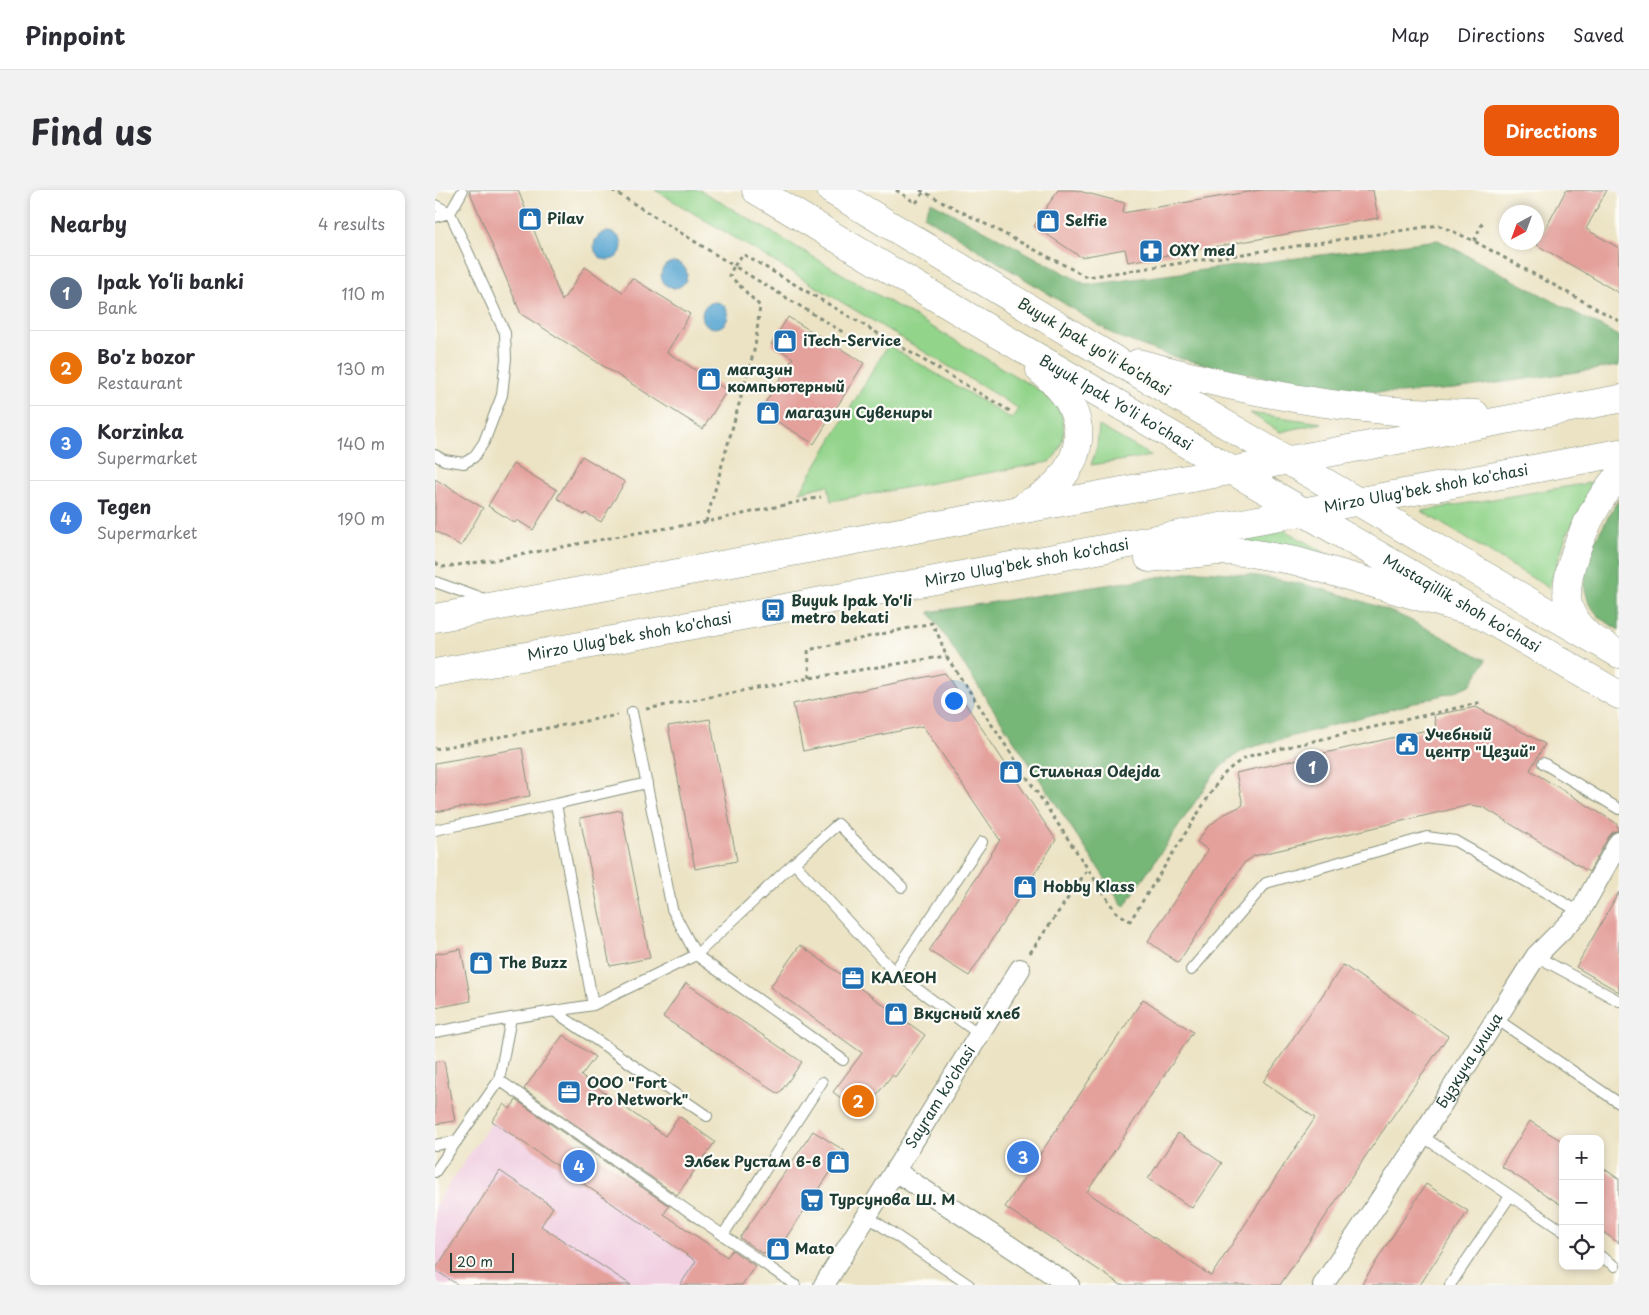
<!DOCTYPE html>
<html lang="en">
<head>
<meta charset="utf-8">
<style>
  body { margin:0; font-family:"Playpen Sans",sans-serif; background:#f2f2f3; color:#2b2b33 }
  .controls { position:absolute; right:15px; bottom:15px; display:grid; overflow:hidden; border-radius:10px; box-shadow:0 2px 8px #0003 }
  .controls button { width:45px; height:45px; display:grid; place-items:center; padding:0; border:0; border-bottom:1px solid #e1e1e2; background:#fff; color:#2b2b33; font:25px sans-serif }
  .compass { position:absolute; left:1064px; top:15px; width:45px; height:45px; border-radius:50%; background:#fff; box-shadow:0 2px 8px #0003; rotate:221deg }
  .scale { position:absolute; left:15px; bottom:12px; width:64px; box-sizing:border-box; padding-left:5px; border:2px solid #1f3d34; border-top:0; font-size:14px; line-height:18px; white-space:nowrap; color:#1f3d34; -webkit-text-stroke:4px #fdfcf7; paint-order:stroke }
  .you { position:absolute; left:518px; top:510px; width:18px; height:18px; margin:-12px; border:4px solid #fff; border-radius:50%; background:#1a73e8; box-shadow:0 0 0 8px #1a73e833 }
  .badge { display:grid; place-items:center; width:32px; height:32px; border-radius:50%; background:#ea580c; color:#fff; font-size:16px; font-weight:700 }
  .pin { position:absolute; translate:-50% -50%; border:2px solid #fff; box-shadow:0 1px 5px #0006 }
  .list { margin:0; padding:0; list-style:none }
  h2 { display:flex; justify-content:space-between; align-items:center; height:65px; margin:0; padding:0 20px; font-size:21px }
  h2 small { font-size:16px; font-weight:400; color:#7c7c81 }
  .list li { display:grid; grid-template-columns:32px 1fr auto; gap:15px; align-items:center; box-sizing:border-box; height:75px; padding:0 20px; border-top:1px solid #e1e1e2 }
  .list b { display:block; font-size:19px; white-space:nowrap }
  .list p { margin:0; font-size:16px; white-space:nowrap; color:#7c7c81 }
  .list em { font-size:16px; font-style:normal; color:#7c7c81 }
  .icon { flex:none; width:28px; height:28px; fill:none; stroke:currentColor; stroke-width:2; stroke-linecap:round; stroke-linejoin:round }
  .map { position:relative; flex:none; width:1184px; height:1095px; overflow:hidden; border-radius:10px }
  header { display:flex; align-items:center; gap:30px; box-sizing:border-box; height:70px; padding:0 25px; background:#fff; border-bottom:1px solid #e1e1e2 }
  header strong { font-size:24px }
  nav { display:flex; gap:28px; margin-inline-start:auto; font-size:18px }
  .intro { display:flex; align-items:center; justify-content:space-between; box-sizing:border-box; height:120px; padding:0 30px }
  h1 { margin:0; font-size:35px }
  .button { padding:12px 22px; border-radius:10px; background:#ea580c; color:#fff; font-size:18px; font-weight:700 }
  main { display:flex; gap:30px; padding:0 30px }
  aside { flex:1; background:#fff; border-radius:10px; box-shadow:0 2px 8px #0003 }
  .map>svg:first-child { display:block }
  .built { fill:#f1d0e2 }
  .green { fill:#93d48b; stroke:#598860 }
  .forest { fill:#76b677; stroke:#4a7a56 }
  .water { fill:#58a6d1; stroke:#3c7282 }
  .building { fill:#e4a19c }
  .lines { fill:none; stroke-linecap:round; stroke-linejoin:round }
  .service-casing { stroke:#86907c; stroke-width:12 }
  .minor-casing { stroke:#86907c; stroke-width:22 }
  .secondary-casing { stroke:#86907c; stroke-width:29 }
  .primary-casing { stroke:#86907c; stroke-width:29 }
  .path { stroke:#86907c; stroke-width:3; stroke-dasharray:4 4; stroke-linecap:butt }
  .service { stroke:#fff; stroke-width:10 }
  .minor { stroke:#fff; stroke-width:20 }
  .secondary { stroke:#fff; stroke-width:28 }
  .primary { stroke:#fff; stroke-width:28 }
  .labels { text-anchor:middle; stroke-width:4.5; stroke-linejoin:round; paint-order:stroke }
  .poi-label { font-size:15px; font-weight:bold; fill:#1f3d34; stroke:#fdfcf7; text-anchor:start }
  .street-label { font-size:15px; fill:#1f3d34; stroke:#fdfcf7 }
</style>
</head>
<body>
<header>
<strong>Pinpoint</strong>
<nav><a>Map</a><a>Directions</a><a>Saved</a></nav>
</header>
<div class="intro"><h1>Find us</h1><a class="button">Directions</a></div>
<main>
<aside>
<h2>Nearby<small>4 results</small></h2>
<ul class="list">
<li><span class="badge" style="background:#5c6f8a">1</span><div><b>Ipak Yoʻli banki</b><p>Bank</p></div><em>110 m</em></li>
<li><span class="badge" style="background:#e8710a">2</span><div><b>Bo'z bozor</b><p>Restaurant</p></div><em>130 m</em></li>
<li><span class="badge" style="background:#3f7fe0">3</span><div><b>Korzinka</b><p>Supermarket</p></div><em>140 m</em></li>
<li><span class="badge" style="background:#3f7fe0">4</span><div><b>Tegen</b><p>Supermarket</p></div><em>190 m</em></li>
</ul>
</aside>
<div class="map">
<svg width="1184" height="1095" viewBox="0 0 1184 1095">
  <rect width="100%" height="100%" fill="#fdfcf7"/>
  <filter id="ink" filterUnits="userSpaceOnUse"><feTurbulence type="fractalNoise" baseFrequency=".02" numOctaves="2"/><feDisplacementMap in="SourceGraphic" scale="10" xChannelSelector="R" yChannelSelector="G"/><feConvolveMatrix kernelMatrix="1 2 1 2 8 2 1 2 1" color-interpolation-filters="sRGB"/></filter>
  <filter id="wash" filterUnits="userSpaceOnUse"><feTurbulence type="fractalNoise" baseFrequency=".0096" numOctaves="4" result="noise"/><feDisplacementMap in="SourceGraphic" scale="20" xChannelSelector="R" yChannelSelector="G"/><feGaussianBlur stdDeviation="1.12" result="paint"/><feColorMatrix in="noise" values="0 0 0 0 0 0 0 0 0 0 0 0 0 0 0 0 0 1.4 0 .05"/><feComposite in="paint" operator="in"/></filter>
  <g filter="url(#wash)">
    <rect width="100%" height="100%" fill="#ece3c4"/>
    <path class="built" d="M69 914 315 1083 307 1095H0V1015Z"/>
    <path class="green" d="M220 0H265L609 203C614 207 620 212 623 217 633 235 630 259 614 272L396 311 393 295 365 302 453 155 577 229 583 218Z
      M815 223 887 233 845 242Z
      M664 236 717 266 656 275 662 256Z
      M1160 292 1131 346 1114 398 986 321Z
      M847 339 903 370 756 354Z"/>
    <path class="forest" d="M496 12 652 95 1003 50 1184 146V176L1019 199 965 203 912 201 851 192 795 180 736 166 681 146 489 26Z
      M1184 308V440L1165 428 1154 414 1149 396 1150 373 1158 354Z
      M763 381C829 383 898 398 959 423 991 436 1021 455 1051 470L1036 494 1019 502 814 558C798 565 788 574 777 587L689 717 494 422Z"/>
    <path class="water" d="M159 56a14 14 0 1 1 28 0a14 14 0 1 1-28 0Z
      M226 85a13 13 0 1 1 26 0a13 13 0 1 1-26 0Z
      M267 125a13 13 0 1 1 26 0a13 13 0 1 1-26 0Z"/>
    <g id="blocks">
      <path class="building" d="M34 0H83L127 111 150 77 188 102 197 88 255 124 232 162 292 200 268 239 86 124Z
        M623 0H640L690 13 687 23 825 0H938L943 28 693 72 690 59 646 67 599 36Z
        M1131 0H1172L1151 39 1184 58V103L1102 55Z
        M353 127 429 173 379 254 325 221 358 168 336 154Z
        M147 266 190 292 166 332 151 323 149 325 122 308Z
        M78 274 122 300 98 340 82 330 80 333 53 316Z
        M0 289 48 318 26 356 0 341Z
        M510 483 621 650 534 786 494 761 565 650 488 536 368 561 358 514Z
        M1041 517 1110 554 1095 580 1181 633 1184 640 1178 642 1174 646 1154 682 1048 617 1035 615 819 666 809 673 743 773 713 751 773 660 762 652 772 638 786 626 808 615 801 583 1001 538 999 525Z
        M275 529 302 671 260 679 233 536Z
        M87 558 95 606 0 622V573Z
        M186 620 215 768 175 776 145 628Z
        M1184 702V802L1141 777Z
        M365 755 490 845 460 887 457 885 427 924 398 902 427 863 335 797Z
        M26 759 36 811 0 818V764Z
        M908 775 1013 846 932 964 845 1095H686L570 1017 708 809 758 842 652 1002 776 1086 880 928 828 892Z
        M251 793 367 872 344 904 228 827Z
        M128 845 160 867 146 886 230 946 244 926 280 952 242 1005 89 899Z
        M9 871 20 931 0 934V872Z
        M81 910 234 1016 229 1024 292 1067 297 1060 320 1076 307 1095H245L261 1071 57 931 69 914 75 919Z
        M1095 931 1128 952V1016L1066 976Z
        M378 941 410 961 337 1068 329 1062 328 1064 305 1048Z
        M743 943 787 973 757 1018 713 989Z
        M1165 976 1184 989V1053L1165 1040Z
        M65 981 118 1017 106 1036 196 1095H23L0 1080Z
        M991 994 1033 1021 985 1095H926Z"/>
    </g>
  </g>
  <g filter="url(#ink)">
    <use href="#blocks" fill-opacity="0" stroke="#86907c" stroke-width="1"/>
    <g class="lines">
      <g class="service-casing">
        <path id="service" d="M0 15 15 23 27 2
          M0 27 15 23 70 143 71 169 67 205 49 252 39 267 29 273 9 270 0 265
          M0 392 53 411
          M197 522 237 719 261 765 408 870
          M1108 573 1184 619
          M121 614 212 593
          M0 640 121 614 158 815
          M359 673 403 634 467 697
          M1101 766 1184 811
          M756 780 831 693 992 647 1020 651 1145 722
          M459 782 547 652
          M119 821 272 926
          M1060 828 1184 913
          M0 842 76 828
          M64 890 360 1095
          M987 946 1128 1041
          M0 955 22 951
          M0 982 64 890 76 828 158 815 261 765 359 673 459 782 544 844
          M432 1026 534 1095
          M288 1045 387 892
          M1165 1066 1180 1076
          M1015 1095 1075 1006"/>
      </g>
      <g class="minor-casing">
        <g id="minor">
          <path d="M460 981 634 1095"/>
          <path id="s1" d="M389 1095 585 779"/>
          <path id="s2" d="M888 1095 976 963 1101 766 1145 722 1184 652"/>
        </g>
      </g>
      <g class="secondary-casing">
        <path id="secondary" d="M321 0 564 145
          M396 0 670 164"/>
      </g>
      <g class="primary-casing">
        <g id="primary">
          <path id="s3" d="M564 145 1184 505"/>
          <path d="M670 164 1184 464"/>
          <path d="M703 173C784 194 866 213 949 220 979 223 1010 223 1040 224"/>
          <path d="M592 314C628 297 656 259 637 218 631 203 617 190 605 180"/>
          <path d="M714 368 783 361 810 362 861 371 1045 424"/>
          <path d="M0 428 1184 209"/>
          <path d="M1151 443C1143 436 1136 426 1133 415 1127 379 1158 311 1184 286"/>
          <path id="s4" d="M0 483 1184 263"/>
        </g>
      </g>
      <path class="path" d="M177 0 299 76 308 64 575 221
        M461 0 481 13 489 2
        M485 0 652 87 1004 35 1039 51 1184 131
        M1039 51 1048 31
        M271 332 320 157 325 116 294 85 299 76 411 144
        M0 373 8 377 58 370 201 343 271 332 386 307
        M375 488 373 460 497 433 505 449 511 466 653 679
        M211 519 375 488 511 466
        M0 559 183 525
        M595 763 653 679 680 721 695 731 784 590C793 579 802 572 814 566L1047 512"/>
      <use href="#service" class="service"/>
      <use href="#minor" class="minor"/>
      <use href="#secondary" class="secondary"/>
      <use href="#primary" class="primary"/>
    </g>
  </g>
  <defs>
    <g id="shop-square" transform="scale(1.25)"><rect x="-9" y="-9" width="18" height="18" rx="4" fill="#1f6fb2" stroke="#fdfcf7"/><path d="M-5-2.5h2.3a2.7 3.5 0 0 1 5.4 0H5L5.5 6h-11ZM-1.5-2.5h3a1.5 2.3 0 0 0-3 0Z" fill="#fff"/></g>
    <g id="pharmacy-square" transform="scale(1.25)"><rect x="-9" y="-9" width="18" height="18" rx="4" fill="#1f6fb2" stroke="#fdfcf7"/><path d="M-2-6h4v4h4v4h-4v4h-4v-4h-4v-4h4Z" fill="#fff"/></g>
    <g id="bus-square" transform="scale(1.25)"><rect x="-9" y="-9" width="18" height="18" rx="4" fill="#1f6fb2" stroke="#fdfcf7"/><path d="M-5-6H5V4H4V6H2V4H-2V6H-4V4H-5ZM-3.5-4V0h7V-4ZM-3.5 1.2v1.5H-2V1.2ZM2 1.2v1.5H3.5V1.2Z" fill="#fff"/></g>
    <g id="civic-square" transform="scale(1.25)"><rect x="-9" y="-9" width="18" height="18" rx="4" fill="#1f6fb2" stroke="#fdfcf7"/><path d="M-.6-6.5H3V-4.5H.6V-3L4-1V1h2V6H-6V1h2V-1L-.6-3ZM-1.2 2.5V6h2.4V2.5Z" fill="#fff"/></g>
    <g id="office-square" transform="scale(1.25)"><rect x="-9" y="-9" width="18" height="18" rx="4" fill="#1f6fb2" stroke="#fdfcf7"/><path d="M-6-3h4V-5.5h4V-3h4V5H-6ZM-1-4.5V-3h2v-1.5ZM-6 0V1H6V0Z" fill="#fff"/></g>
    <g id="supermarket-square" transform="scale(1.25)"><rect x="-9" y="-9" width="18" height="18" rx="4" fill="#1f6fb2" stroke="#fdfcf7"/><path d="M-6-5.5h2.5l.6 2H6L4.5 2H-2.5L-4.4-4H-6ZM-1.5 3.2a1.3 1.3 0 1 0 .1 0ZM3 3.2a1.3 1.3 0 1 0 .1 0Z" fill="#fff"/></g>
  </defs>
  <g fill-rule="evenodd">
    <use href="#shop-square" x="95" y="29"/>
    <use href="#shop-square" x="613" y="31"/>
    <use href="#pharmacy-square" x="716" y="61"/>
    <use href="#shop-square" x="350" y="151"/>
    <use href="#shop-square" x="274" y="189"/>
    <use href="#shop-square" x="333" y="223"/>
    <use href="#bus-square" x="338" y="420"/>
    <use href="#civic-square" x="972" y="554"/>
    <use href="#shop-square" x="576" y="582"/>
    <use href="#shop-square" x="590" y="697"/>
    <use href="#shop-square" x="46" y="773"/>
    <use href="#office-square" x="418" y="788"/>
    <use href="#shop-square" x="461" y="824"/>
    <use href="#office-square" x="134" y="902"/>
    <use href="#shop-square" x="403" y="972"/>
    <use href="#supermarket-square" x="377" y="1010"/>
    <use href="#shop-square" x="343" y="1059"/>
  </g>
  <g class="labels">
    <g class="poi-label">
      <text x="112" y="34">Pilav</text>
      <text x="630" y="36">Selfie</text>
      <text x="734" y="66">OXY med</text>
      <text x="368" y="156">iTech-Service</text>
      <text x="292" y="185">магазин<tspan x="292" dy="17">компьютерный</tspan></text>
      <text x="350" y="228">магазин Сувениры</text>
      <text x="356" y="416">Buyuk Ipak Yo'li<tspan x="356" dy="17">metro bekati</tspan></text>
      <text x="990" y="550">Учебный<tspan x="990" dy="17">центр "Цезий"</tspan></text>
      <text x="594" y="587">Стильная Odejda</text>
      <text x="608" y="702">Hobby Klass</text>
      <text x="64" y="778">The Buzz</text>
      <text x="436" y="793">КАЛЕОН</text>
      <text x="478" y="829">Вкусный хлеб</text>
      <text x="152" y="898">ООО "Fort<tspan x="152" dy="17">Pro Network"</tspan></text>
      <text x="386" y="977" text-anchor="end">Элбек Рустам в-в</text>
      <text x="394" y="1015">Турсунова Ш. М</text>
      <text x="360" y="1064">Mato</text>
    </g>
    <g class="street-label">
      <text transform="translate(659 157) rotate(31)" y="5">Buyuk Ipak yo'li ko'chasi</text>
      <text dy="5" stroke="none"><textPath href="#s3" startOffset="135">Buyuk Ipak Yo'li ko'chasi</textPath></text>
      <text dy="5" stroke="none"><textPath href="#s4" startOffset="1008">Mirzo Ulug'bek shoh ko'chasi</textPath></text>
      <text dy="5" stroke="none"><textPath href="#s4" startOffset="602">Mirzo Ulug'bek shoh ko'chasi</textPath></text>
      <text dy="5" stroke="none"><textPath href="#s3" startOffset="535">Mustaqillik shoh ko'chasi</textPath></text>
      <text dy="5" stroke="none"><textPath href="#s4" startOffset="198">Mirzo Ulug'bek shoh ko'chasi</textPath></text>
      <text dy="5" stroke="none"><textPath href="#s2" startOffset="268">Бузкуча улица</textPath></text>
      <text dy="5" stroke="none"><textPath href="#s1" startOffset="221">Sayram ko'chasi</textPath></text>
    </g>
  </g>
</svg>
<div class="controls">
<button>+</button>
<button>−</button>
<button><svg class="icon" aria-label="locate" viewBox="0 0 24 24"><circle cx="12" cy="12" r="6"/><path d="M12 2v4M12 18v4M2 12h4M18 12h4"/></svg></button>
</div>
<svg class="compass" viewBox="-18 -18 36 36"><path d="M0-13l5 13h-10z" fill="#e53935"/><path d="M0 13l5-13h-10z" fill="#7c7c81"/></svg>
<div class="scale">20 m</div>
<div class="you"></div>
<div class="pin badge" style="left:877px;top:577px;background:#5c6f8a">1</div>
<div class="pin badge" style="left:423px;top:911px;background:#e8710a">2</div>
<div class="pin badge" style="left:588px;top:967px;background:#3f7fe0">3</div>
<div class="pin badge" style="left:144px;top:976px;background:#3f7fe0">4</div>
</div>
</main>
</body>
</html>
